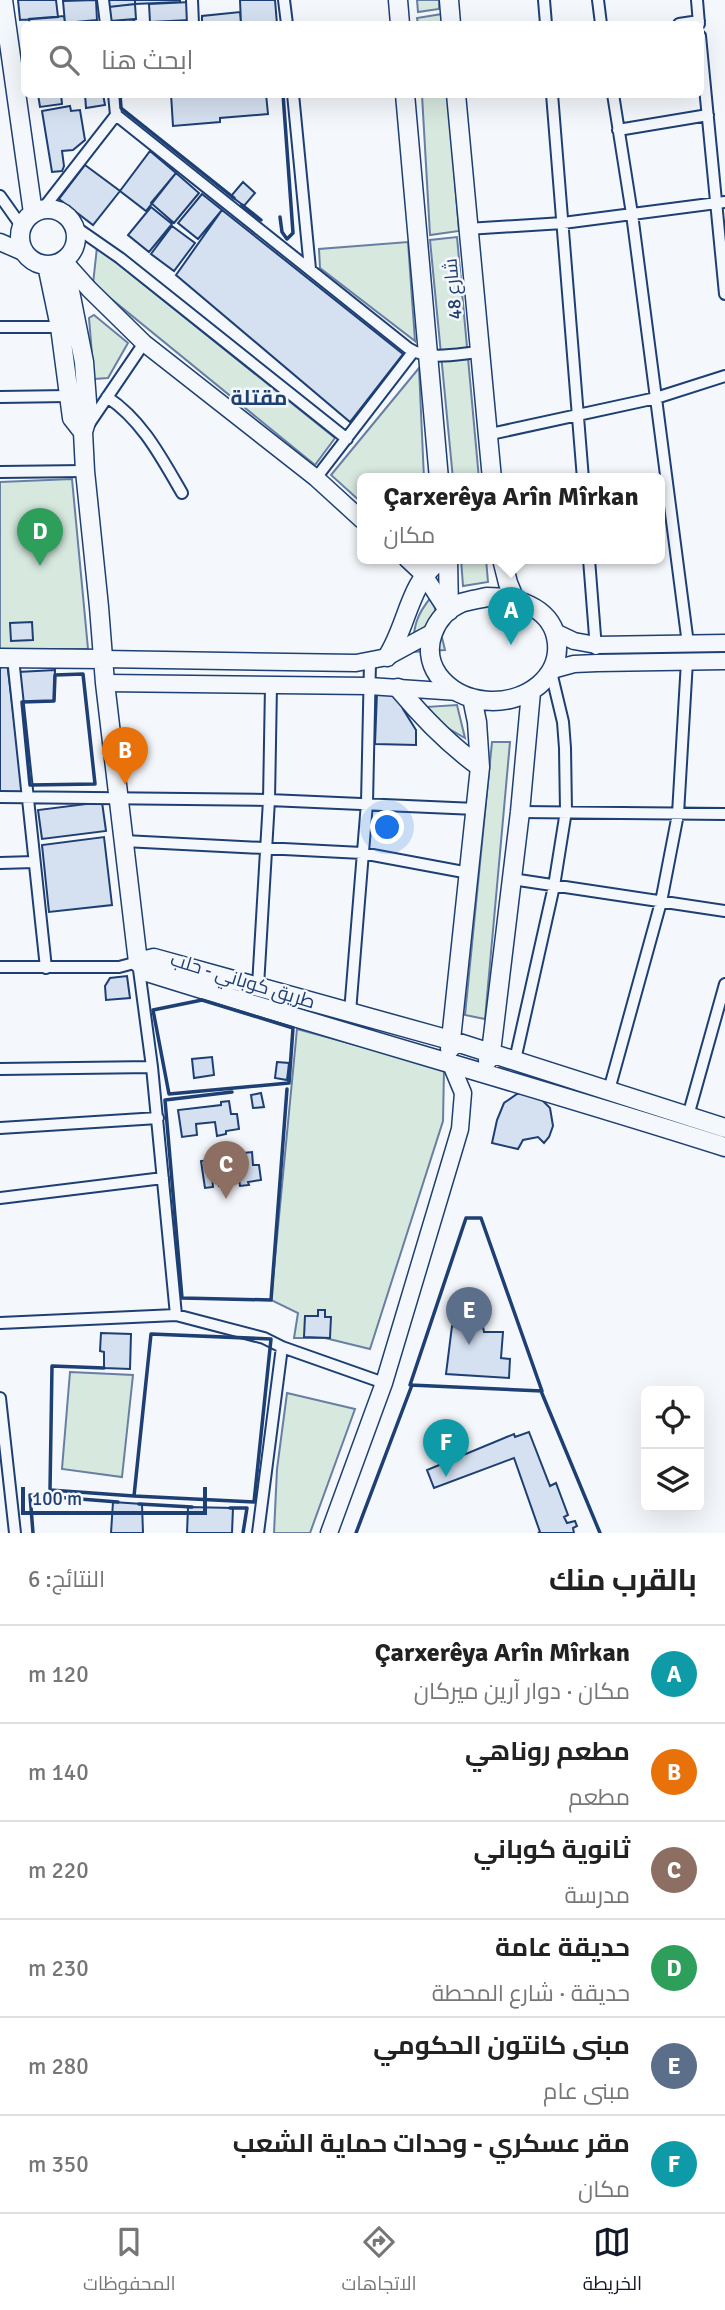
<!DOCTYPE html>
<html lang="ar">
<head>
<meta charset="utf-8">
<style>
  body { margin:0; font-family:Signika,Cairo,sans-serif; background:#f2f2f2; color:#222; direction:rtl }
  .controls { position:absolute; right:21px; bottom:21px; display:grid; overflow:hidden; border-radius:10px; box-shadow:0 7px 28px #0002 }
  .controls button { width:63px; height:63px; display:grid; place-items:center; padding:0; border:0; border-bottom:2px solid #e0e0e0; background:#fff; color:#222; font:35px sans-serif }
  .scale { position:absolute; left:21px; bottom:18px; width:186px; box-sizing:border-box; padding-left:7px; border:4px solid #1d3f73; border-top:0; font-size:19px; line-height:24px; white-space:nowrap; color:#1d3f73; -webkit-text-stroke:5px #f4f7fb; paint-order:stroke }
  .you { position:absolute; left:388px; top:828px; width:24px; height:24px; margin:-18px; border:5px solid #fff; border-radius:50%; background:#1a73e8; box-shadow:0 0 0 10px #1a73e833 }
  .badge { display:grid; place-items:center; width:46px; height:46px; border-radius:50%; background:#111827; color:#fff; font-size:23px; font-weight:700 }
  .pin { position:absolute; translate:-50% -58px; filter:drop-shadow(0 2px 4px #0008) }
  .pin::after { content:''; position:absolute; top:37px; width:24px; height:21px; background:inherit; clip-path:polygon(0 0,100% 0,50% 100%) }
  .popup { position:absolute; left:357px; top:473px; width:308px; height:91px; box-sizing:border-box; display:grid; place-content:center; border-radius:10px; background:#fff; filter:drop-shadow(0 2px 5px #0005); font-size:23px; white-space:nowrap; color:#767676 }
  .popup b { font-size:26px; color:#222 }
  .popup::after { content:''; position:absolute; left:50%; top:100%; margin-left:-14px; border:14px solid transparent; border-top-color:#fff }
  .list { margin:0; padding:0; list-style:none }
  h2 { display:flex; justify-content:space-between; align-items:center; height:91px; margin:0; padding:0 28px; font-size:30px }
  h2 small { font-size:23px; font-weight:400; color:#767676 }
  .list li { display:grid; grid-template-columns:46px 1fr auto; gap:21px; align-items:center; box-sizing:border-box; height:98px; padding:0 28px; border-top:2px solid #e0e0e0 }
  .list b { display:block; font-size:26px; white-space:nowrap }
  .list p { margin:0; font-size:23px; white-space:nowrap; color:#767676 }
  .list em { font-size:23px; font-style:normal; color:#767676 }
  .icon { flex:none; width:38px; height:38px; fill:none; stroke:currentColor; stroke-width:2; stroke-linecap:round; stroke-linejoin:round }
  .map { position:relative; flex:none; width:725px; height:1533px; overflow:hidden; direction:ltr }
  .search { position:absolute; background:#fff; box-shadow:0 7px 28px #0002; left:21px; right:21px; top:21px; height:77px; display:flex; align-items:center; gap:18px; box-sizing:border-box; padding:0 24px; border-radius:10px; color:#767676; font-size:26px }
  .sheet { height:679px; background:#fff }
  nav { display:flex; justify-content:space-around; align-items:center; box-sizing:border-box; height:98px; border-top:2px solid #e0e0e0; background:#fff; font-size:19px; color:#767676 }
  nav a { display:grid; justify-items:center; gap:4px }
  nav .on { color:#111827 }
  .map>svg:first-child { display:block }
  .green { fill:#d7e8df; stroke:#687fa3; stroke-width:2 }
  .building { fill:#d5e0f0; stroke:#1d3f73; stroke-width:2 }
  .lines { fill:none; stroke-linecap:round; stroke-linejoin:round }
  .street-casing { stroke:#1d3f73; stroke-width:14 }
  .secondary-casing { stroke:#1d3f73; stroke-width:19 }
  .primary-casing { stroke:#1d3f73; stroke-width:21 }
  .street { stroke:#f4f7fb; stroke-width:10 }
  .secondary { stroke:#f4f7fb; stroke-width:16 }
  .primary { stroke:#f4f7fb; stroke-width:18 }
  .wall { stroke:#1d3f73; stroke-width:3.5 }
  .labels { text-anchor:middle; stroke-width:5; stroke-linejoin:round; paint-order:stroke }
  .street-label { font-size:19px; fill:#1d3f73; stroke:#f4f7fb }
  .neighbourhood-label { font-size:21px; font-weight:bold; fill:#1d3f73; stroke:#f4f7fb }
</style>
</head>
<body>
<div class="map">
<svg width="725" height="1533" viewBox="0 0 725 1533">
  <rect width="100%" height="100%" fill="#f4f7fb"/>
  <path class="green" d="M417 0H439V9L418 12Z
    M442 14 443 24H418L417 18Z
    M422 95H448L459 231 430 235Z
    M457 237 479 479H453L430 240Z
    M408 242 415 341 320 268 319 249Z
    M97 247 335 438 315 465 93 284Z
    M94 315 128 343 108 378 94 379 89 318Z
    M419 368 424 479H362V503L331 475Z
    M72 479 88 649H0V482Z
    M461 559H486L488 582 463 586Z
    M432 596 445 650 413 652C413 627 416 615 432 596Z
    M457 705 465 738 444 726 425 707Z
    M492 742H510L485 1019 465 1015Z
    M297 1029 444 1069 443 1121 370 1349 325 1338H294L298 1313 271 1300Z
    M70 1372 133 1375 122 1477 62 1469Z
    M287 1393 355 1409 310 1533H274L277 1469Z"/>
  <path class="building" d="M18 0H56L58 17 20 20Z
    M96 0 97 20 65 23 63 1Z
    M109 0H135V4L109 7Z
    M135 0H180V2L135 4Z
    M240 0H275L277 24H241Z
    M190 2V20L150 22 149 4Z
    M135 4 136 19 111 21 109 7Z
    M240 12 241 24H202V16Z
    M64 16 65 24H30L29 19Z
    M134 19 135 24H111V21Z
    M38 94H61L62 104 40 107Z
    M85 94H103L105 105 86 108Z
    M171 94H266L268 114 220 118V122L173 126Z
    M70 106 71 111 80 110 85 140 73 150 62 151 64 166 62 171 52 172 42 111Z
    M150 151 176 173 146 211 120 191Z
    M85 165 120 191 93 225 59 199Z
    M176 173 199 193 174 223 151 203Z
    M243 182 255 193 244 206 231 196Z
    M202 194 222 210 198 239 178 223Z
    M151 207 172 224 149 252 128 235Z
    M222 210 403 354 350 422 176 275Z
    M172 226 195 243 174 271 151 254Z
    M32 622 33 640 11 641 10 623Z
    M7 662 23 794 0 792V663Z
    M55 670 54 701 22 702 18 672Z
    M377 692H397L403 709 416 730V745L375 744Z
    M102 802 106 831 42 839 38 810Z
    M104 837 112 905 49 912 42 845Z
    M127 976 130 998 106 1000 105 986 110 978Z
    M212 1057 214 1075 194 1078 192 1059Z
    M277 1062 289 1063 287 1080 275 1078Z
    M261 1093 264 1107 253 1108 251 1095Z
    M528 1093 538 1096 550 1108 553 1126 549 1137 544 1143 538 1137 523 1140 518 1149 492 1143 497 1120 504 1103 517 1094Z
    M229 1101 231 1114H237L239 1129 226 1131V1134L217 1136 215 1122 196 1124 197 1135 182 1137 178 1110 221 1105V1102Z
    M252 1152 253 1165H259L261 1180 248 1182 249 1185 240 1186 238 1173 225 1174 227 1185 219 1186 217 1176H212L213 1187 205 1188 201 1161 244 1156V1153Z
    M318 1310H325V1317H331L330 1338 304 1337 305 1316H318Z
    M452 1326 483 1327 484 1332H503L501 1358 510 1359 509 1378 446 1374Z
    M101 1333 131 1334 130 1369 104 1368V1352L100 1351Z
    M529 1432 550 1486 556 1483 568 1515 564 1517 567 1523 575 1521 577 1526 573 1528 574 1533H538L540 1532 514 1458 434 1488 427 1470 514 1434 515 1437Z
    M113 1502 142 1504 143 1533H111Z
    M188 1507 233 1508 232 1533H187Z"/>
  <g class="lines">
    <g class="street-casing">
      <path id="street" d="M103 0 106 24
        M192 0 193 24
        M284 0 287 24
        M544 0 546 24
        M598 0 601 24
        M697 0 699 24
        M679 24 699 21
        M700 36 725 294
        M293 94 310 269
        M552 94 583 479
        M613 94 632 214 688 644
        M116 115 408 348C428 361 456 354 479 352
        M618 130 708 115
        M0 196 22 227
        M42 210 116 115 114 94
        M74 226 120 258 347 439
        M467 229 563 223 725 202
        M0 327H60
        M0 397 68 396
        M107 397C142 420 161 457 182 493
        M89 424 144 343
        M486 435 656 398 725 376
        M0 472 85 471
        M316 478 413 352
        M589 559 596 649
        M13 658 46 968
        M0 797 269 800 476 809
        M520 812 725 814
        M124 841 362 853 469 873
        M0 863 34 862
        M512 879 725 911
        M0 967H119L138 962 152 1067 176 1315
        M258 986 269 800 271 685
        M350 1012 367 803 370 662
        M515 1060 554 886 566 811 565 748 563 722 551 672
        M0 1069 152 1067
        M609 1090 661 902 678 814 687 661
        M688 1116 725 984
        M0 1128 158 1118
        M0 1198 163 1178
        M0 1323 176 1315 264 1338 282 1347 258 1533
        M282 1347 384 1383
        M0 1398 15 1533"/>
    </g>
    <g class="secondary-casing">
      <path id="secondary" d="M0 242 25 253
        M64 261 89 289 144 343 316 478 362 520
        M407 559 424 575 448 612
        M555 632 574 641 596 645 725 643
        M103 659 356 663 387 657 433 632
        M552 670 574 664 597 663 725 661
        M105 683 369 686 458 692
        M329 1533 384 1383 455 1146 460 1129 463 1093 450 1062"/>
    </g>
    <g class="primary-casing">
      <path id="primary" d="M3 0 33 213
        M398 0 400 24
        M449 0 451 24
        M405 94 439 479
        M456 94 492 479
        M20 237a28 28 0 1 1 56 0a28 28 0 1 1-56 0Z
        M64 261 84 362 88 415 83 432 85 471 99 607 105 683 138 962
        M47 265 60 327 72 418 83 432
        M448 559 449 611
        M502 559 508 583 515 600
        M487 597C515 597 549 606 556 637 560 656 553 673 539 685 510 709 461 706 438 675 420 649 434 615 461 603 470 600 479 599 487 597Z
        M387 657C408 625 408 584 441 559
        M0 658 103 659
        M398 688C423 718 448 744 480 767
        M138 962 150 973C341 1033 534 1086 725 1147
        M138 962 154 958 450 1040 725 1128
        M450 1049 480 767 477 722 472 698
        M488 1060 491 1052 520 812 531 692"/>
    </g>
    <use href="#street" class="street"/>
    <use href="#secondary" class="secondary"/>
    <use href="#primary" class="primary"/>
    <path class="wall" d="M120 94 121 108 234 198
      M242 205 261 220
      M280 217 282 232 287 239 293 233 283 94
      M83 674 95 784 30 785 22 702 54 701 55 675Z
      M202 1000 293 1028 289 1083 169 1094 153 1010Z
      M232 1092 165 1100 182 1298 271 1300 287 1089
      M466 1218H481L542 1391 410 1385Z
      M151 1334 271 1339 254 1502 134 1496Z
      M104 1368 52 1366 50 1490 134 1496
      M541 1391 600 1533
      M139 1504 192 1507
      M230 1508H247L243 1533
      M33 1533 30 1495 118 1502
      M356 1533 412 1385"/>
  </g>
  <g class="labels">
    <g class="street-label">
      <text transform="translate(452 289) rotate(-95)" y="7">48 شارع</text>
      <text transform="translate(243 980) rotate(17)" y="7">طريق كوباني - حلب</text>
    </g>
    <g class="neighbourhood-label">
      <text x="259" y="405">مقتلة</text>
    </g>
  </g>
</svg>
<div class="controls">
<button><svg class="icon" aria-label="locate" viewBox="0 0 24 24"><circle cx="12" cy="12" r="6"/><path d="M12 2v4M12 18v4M2 12h4M18 12h4"/></svg></button>
<button><svg class="icon" aria-label="layers" viewBox="0 0 24 24"><path d="M12 4l9 5-9 5-9-5zM3 14l9 5 9-5"/></svg></button>
</div>
<div class="scale">100 m</div>
<div class="you"></div>
<div class="pin badge" style="left:511px;top:645px;background:#0f9aa8">A</div>
<div class="popup"><b>Çarxerêya Arîn Mîrkan</b>مكان</div>
<div class="pin badge" style="left:125px;top:785px;background:#e8710a">B</div>
<div class="pin badge" style="left:226px;top:1199px;background:#8d6e63">C</div>
<div class="pin badge" style="left:40px;top:566px;background:#2e9e5b">D</div>
<div class="pin badge" style="left:469px;top:1345px;background:#5c6f8a">E</div>
<div class="pin badge" style="left:446px;top:1477px;background:#0f9aa8">F</div>
<div class="search"><svg class="icon" aria-label="search" viewBox="0 0 24 24"><circle cx="10" cy="10" r="6"/><path d="M15 15l6 6"/></svg>ابحث هنا</div>
</div>
<section class="sheet">
<h2>بالقرب منك<small>النتائج: 6</small></h2>
<ul class="list">
<li><span class="badge" style="background:#0f9aa8">A</span><div><b>Çarxerêya Arîn Mîrkan</b><p>مكان · دوار آرين ميركان</p></div><em>120 m</em></li>
<li><span class="badge" style="background:#e8710a">B</span><div><b>مطعم روناهي</b><p>مطعم</p></div><em>140 m</em></li>
<li><span class="badge" style="background:#8d6e63">C</span><div><b>ثانوية كوباني</b><p>مدرسة</p></div><em>220 m</em></li>
<li><span class="badge" style="background:#2e9e5b">D</span><div><b>حديقة عامة</b><p>حديقة · شارع المحطة</p></div><em>230 m</em></li>
<li><span class="badge" style="background:#5c6f8a">E</span><div><b>مبنى كانتون الحكومي</b><p>مبنى عام</p></div><em>280 m</em></li>
<li><span class="badge" style="background:#0f9aa8">F</span><div><b>مقر عسكري - وحدات حماية الشعب</b><p>مكان</p></div><em>350 m</em></li>
</ul>
</section>
<nav>
<a class="on"><svg class="icon" aria-label="map" viewBox="0 0 24 24"><path d="M3 6l6-2 6 2 6-2v14l-6 2-6-2-6 2zM9 4v14M15 6v14"/></svg>الخريطة</a>
<a><svg class="icon" aria-label="directions" viewBox="0 0 24 24"><path d="M12 3l9 9-9 9-9-9zM9 14v-3h6M13 9l2 2-2 2"/></svg>الاتجاهات</a>
<a><svg class="icon" aria-label="saved" viewBox="0 0 24 24"><path d="M7 4h10v16l-5-4-5 4z"/></svg>المحفوظات</a>
</nav>
</body>
</html>
